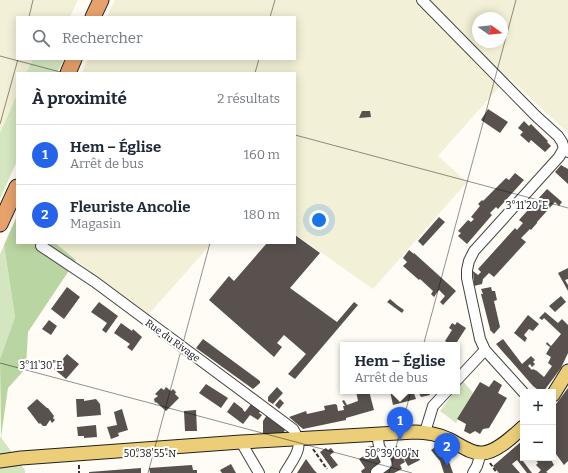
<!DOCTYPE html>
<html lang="fr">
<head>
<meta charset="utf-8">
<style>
  body { margin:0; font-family:Bitter,serif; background:#f6f6f7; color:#1f2937 }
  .controls { position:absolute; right:12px; bottom:12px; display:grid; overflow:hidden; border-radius:0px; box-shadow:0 2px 10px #0003 }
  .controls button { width:36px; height:36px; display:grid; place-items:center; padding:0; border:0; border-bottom:1px solid #e0e1e3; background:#fff; color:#1f2937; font:20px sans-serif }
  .compass { position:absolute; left:472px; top:12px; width:36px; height:36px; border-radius:50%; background:#fff; box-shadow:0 2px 10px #0003; rotate:105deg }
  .you { position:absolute; left:319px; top:220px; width:14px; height:14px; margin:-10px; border:3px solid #fff; border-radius:50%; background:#1a73e8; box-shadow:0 0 0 6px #1a73e833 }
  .badge { display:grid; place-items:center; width:26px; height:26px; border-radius:50%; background:#2563eb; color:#fff; font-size:13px; font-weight:700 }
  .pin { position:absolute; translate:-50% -33px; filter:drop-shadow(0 1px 2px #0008) }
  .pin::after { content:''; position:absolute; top:21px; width:14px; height:12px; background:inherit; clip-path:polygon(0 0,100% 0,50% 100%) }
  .popup { position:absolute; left:340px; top:342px; width:120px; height:52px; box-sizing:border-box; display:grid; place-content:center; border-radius:0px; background:#fff; filter:drop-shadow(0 1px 3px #0005); font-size:13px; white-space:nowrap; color:#747a83 }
  .popup b { font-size:15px; color:#1f2937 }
  .popup::after { content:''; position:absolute; left:50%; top:100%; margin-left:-8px; border:8px solid transparent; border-top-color:#fff }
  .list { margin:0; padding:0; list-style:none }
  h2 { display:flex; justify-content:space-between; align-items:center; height:52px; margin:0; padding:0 16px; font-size:17px }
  h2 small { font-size:13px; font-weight:400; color:#747a83 }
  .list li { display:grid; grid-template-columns:26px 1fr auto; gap:12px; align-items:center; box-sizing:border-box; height:60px; padding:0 16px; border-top:1px solid #e0e1e3 }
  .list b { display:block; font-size:15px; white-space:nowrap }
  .list p { margin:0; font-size:13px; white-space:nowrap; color:#747a83 }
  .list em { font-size:13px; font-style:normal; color:#747a83 }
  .icon { flex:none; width:22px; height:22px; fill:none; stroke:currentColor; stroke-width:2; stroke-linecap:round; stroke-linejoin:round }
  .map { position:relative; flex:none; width:568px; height:473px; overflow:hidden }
  .search { position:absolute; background:#fff; box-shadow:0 2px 10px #0003; left:16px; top:16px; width:280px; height:44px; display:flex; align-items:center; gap:10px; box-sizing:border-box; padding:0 14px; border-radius:0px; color:#747a83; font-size:15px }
  .panel { position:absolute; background:#fff; box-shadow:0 2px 10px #0003; left:16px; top:72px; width:280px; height:172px; border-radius:0px }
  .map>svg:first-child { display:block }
  .farmland { fill:#f2f0d6; fill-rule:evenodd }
  .green { fill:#d4e6c0 }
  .forest { fill:#b9d5a1 }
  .building { fill:#58514d }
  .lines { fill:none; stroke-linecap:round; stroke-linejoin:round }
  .minor-casing { stroke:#434343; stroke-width:12 }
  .major-casing { stroke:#212121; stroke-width:15 }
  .highway-casing { stroke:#212121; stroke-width:17 }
  .path { stroke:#323232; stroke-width:2; stroke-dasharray:4 2; stroke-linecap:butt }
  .minor { stroke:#fff; stroke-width:10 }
  .major { stroke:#ebce77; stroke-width:13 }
  .highway { stroke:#e6a26a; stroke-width:15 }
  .ticks { fill:none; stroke:#101010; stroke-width:1; stroke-opacity:0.45 }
  .labels { text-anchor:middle; stroke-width:4; stroke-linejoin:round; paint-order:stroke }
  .street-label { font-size:10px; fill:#101010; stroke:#fff }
  .ticks-label { font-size:10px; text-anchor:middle; fill:#101010; stroke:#fff; stroke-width:4; stroke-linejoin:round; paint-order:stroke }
</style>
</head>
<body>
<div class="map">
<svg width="568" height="473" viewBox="0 0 568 473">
  <rect width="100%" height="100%" fill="#fefcf4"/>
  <path class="farmland" d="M0 0H78L70 17H17V59H33L26 73H17V94L0 133Z
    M115 0H568V133L508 77 438 156 467 182 373 289 295 234V73H82L88 59H295V17H107ZM478 18H502V42H478Z
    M55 243H212L146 317Z"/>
  <path class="green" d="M33 59H64L57 73H26Z
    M17 94V161L0 199V133Z
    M4 245 15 317 0 359V254Z
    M463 381 473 393 456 423 440 411 455 391H457V389Z
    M0 436 25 470V473H0Z"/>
  <path class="forest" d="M17 216V243H55L76 260 28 332 26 368 8 388 1 437 0 359 15 317 4 245Z"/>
  <path class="building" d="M488 109 508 122 500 133 481 120Z
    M362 111H370L371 117 359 118Z
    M524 121 529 126 531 124 548 141 547 142 551 146 545 152 531 140 529 143 520 135 523 132 518 128Z
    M561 165 568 169V184L555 172Z
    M515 173 524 180 498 209 496 207 490 213 492 215 467 244 458 236 461 233 458 231 468 220 471 222 474 219 471 217 480 206 478 204 482 200 483 201 506 178 509 180Z
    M547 189 562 202 559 206 555 202 537 222V223L531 230 530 229 521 238 526 242 494 277 489 273 483 279 482 284 474 286 473 271 478 275 481 272 478 269 515 228 517 230 523 223 519 220Z
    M439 217 445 222 423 246 418 241Z
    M295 235 320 253 290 288 337 322 354 302 358 305 295 379 288 374 306 354 284 335 277 343 282 347 274 357 209 300 229 276 234 281 267 243H295Z
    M409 250 414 254V253L456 291 443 305 440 302 445 296 439 290 434 297 431 294 433 291 420 279 419 280 403 266 407 262 403 258Z
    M568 268V279L565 280 568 285V291L558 273Z
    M67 287 80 297 64 319 51 309Z
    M491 287 492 291H495L497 300 494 301 500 327 494 334 490 330V329L481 294H483L481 289Z
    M561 296 566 302 555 312 549 306Z
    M390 299 397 305 404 310 402 313 387 302Z
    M99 302 118 316 106 333 102 330 107 323 91 312Z
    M545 312 558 323 562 319 568 325V353L561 368 543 392H541L533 386 496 344 503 339 522 364 531 356 535 360 533 362 535 364 532 367 530 364 528 366 532 370 533 369 537 371 544 377 552 366 548 363 551 357 546 354 550 347 546 344 547 342 551 346 561 334 544 318 542 320 539 318Z
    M528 315 539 324 533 331 529 329 524 335 527 338 525 342 514 333Z
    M49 320 57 326 51 335 42 329Z
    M457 322 466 328 455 345H450L445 341 452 330 449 328 452 323 455 325Z
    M121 323 132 331 133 329 142 337 132 351 127 347 130 344 114 333Z
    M203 339 260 381V383L253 389 196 348Z
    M67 354 79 364 66 379 54 369Z
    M494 380 502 385 498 393 507 398 489 428 483 429 480 434 475 431 470 434 464 431 466 424 457 419 480 382 489 387Z
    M206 384 228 398 221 408 199 393Z
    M166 387 171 391 173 389 176 392 175 394 179 398 166 411 156 402 155 403 154 399 158 396 155 394 161 388 164 390Z
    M277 387 283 393 273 404 268 401V397Z
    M568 388V461L564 465 553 450V408Z
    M356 391H369L374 410 346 418V420L303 429 289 417 306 411 307 414 325 410 324 406 335 404 337 405 338 411 344 410 343 406H345L342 401 344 400 347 405 358 401Z
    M390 391H413L416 399 393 405Z
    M418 391H428L430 395 421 397Z
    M37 399 47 408H48L54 416 53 418 55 420 52 423 50 420 46 426H43L40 423 39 424 27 408Z
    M76 399H84V401L96 399 100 404 101 415 77 417Z
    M280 399 284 403 279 409 275 405Z
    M234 402 243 409V410L245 412 251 404 261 410 259 413 262 415 258 420 250 415 243 424 227 412Z
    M122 409 128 430 118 433 119 436 111 439 107 427 117 425 114 412Z
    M196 410 197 431H185L184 411Z
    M267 415 285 428 284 433 263 434V421Z
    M96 425 97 437 84 438V436H78L77 427Z
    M523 440V458H527L523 461 532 473H527L517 460 512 464 520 473H499L493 466Z
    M438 445 448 459 453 473H444L440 461 431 450Z
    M373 446 385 465 372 473H362L361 471 365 468 359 459 370 452 367 447Z
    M397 446 405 462 400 465 402 469 394 473H377L390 464 383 452Z
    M326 448 328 450 331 448 334 452 330 455 338 465 332 469 320 452Z
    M414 449 420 460 408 466 402 455Z
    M534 458H550L554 465 546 472 548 473H538L541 470 536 465 538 463Z
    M306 459 314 470 317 473H297Z
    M231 464 236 473H222L220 470Z
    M192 465 193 470H197V473H150L149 468Z
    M141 468V473H89V472Z"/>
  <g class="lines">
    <g class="minor-casing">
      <path id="minor" d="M422 0 536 116 558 136 562 142 564 148 568 152
        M41 246 95 282 293 429C305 448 295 456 285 473
        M457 380 485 350
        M523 392 485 350 480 339 467 278V270L469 261 474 251 559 157 564 148
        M425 432 433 406 447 391
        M241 442 259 473
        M376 472 387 464 379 446 377 434
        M473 473 477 466 481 453"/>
    </g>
    <g class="major-casing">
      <path id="major" d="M553 395 568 371
        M0 461 21 458 241 442 415 432C426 432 437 434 448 439 458 443 470 454 482 453 496 453 513 436 523 427"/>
    </g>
    <g class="highway-casing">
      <path id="highway" d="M93 17 101 0
        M68 73 74 59
        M0 224 17 187"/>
    </g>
    <path class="path" d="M313 449 327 469
      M490 463 497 473
      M79 465V473"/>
    <use href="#minor" class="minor"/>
    <use href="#major" class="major"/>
    <use href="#highway" class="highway"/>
  </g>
  <path class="ticks" d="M29 17 33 0M270 17 275 0M0 56 64 73M255 73 259 59M0 124 18 59M295 135 568 208M0 363 412 473M148 473 210 243M389 473 516 0"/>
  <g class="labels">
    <g class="street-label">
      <text transform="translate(173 340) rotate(36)" y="4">Rue du Rivage</text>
    </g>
  </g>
  <g class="ticks-label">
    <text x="527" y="209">3°11'20"E</text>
    <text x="41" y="369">3°11'30"E</text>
    <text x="150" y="457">50°38'55"N</text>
    <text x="392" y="457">50°39'00"N</text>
  </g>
</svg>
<div class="controls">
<button>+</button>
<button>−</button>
</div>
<svg class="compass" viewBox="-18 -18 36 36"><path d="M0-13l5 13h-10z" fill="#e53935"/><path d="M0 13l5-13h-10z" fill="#747a83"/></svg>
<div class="you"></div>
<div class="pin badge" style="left:400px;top:440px">1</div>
<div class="popup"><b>Hem – Église</b>Arrêt de bus</div>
<div class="pin badge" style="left:447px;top:466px">2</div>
<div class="search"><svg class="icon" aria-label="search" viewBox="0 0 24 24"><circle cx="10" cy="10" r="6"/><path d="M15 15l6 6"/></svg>Rechercher</div>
<section class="panel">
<h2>À proximité<small>2 résultats</small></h2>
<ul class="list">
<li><span class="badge">1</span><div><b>Hem – Église</b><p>Arrêt de bus</p></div><em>160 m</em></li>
<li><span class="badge">2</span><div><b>Fleuriste Ancolie</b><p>Magasin</p></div><em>180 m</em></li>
</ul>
</section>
</div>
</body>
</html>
